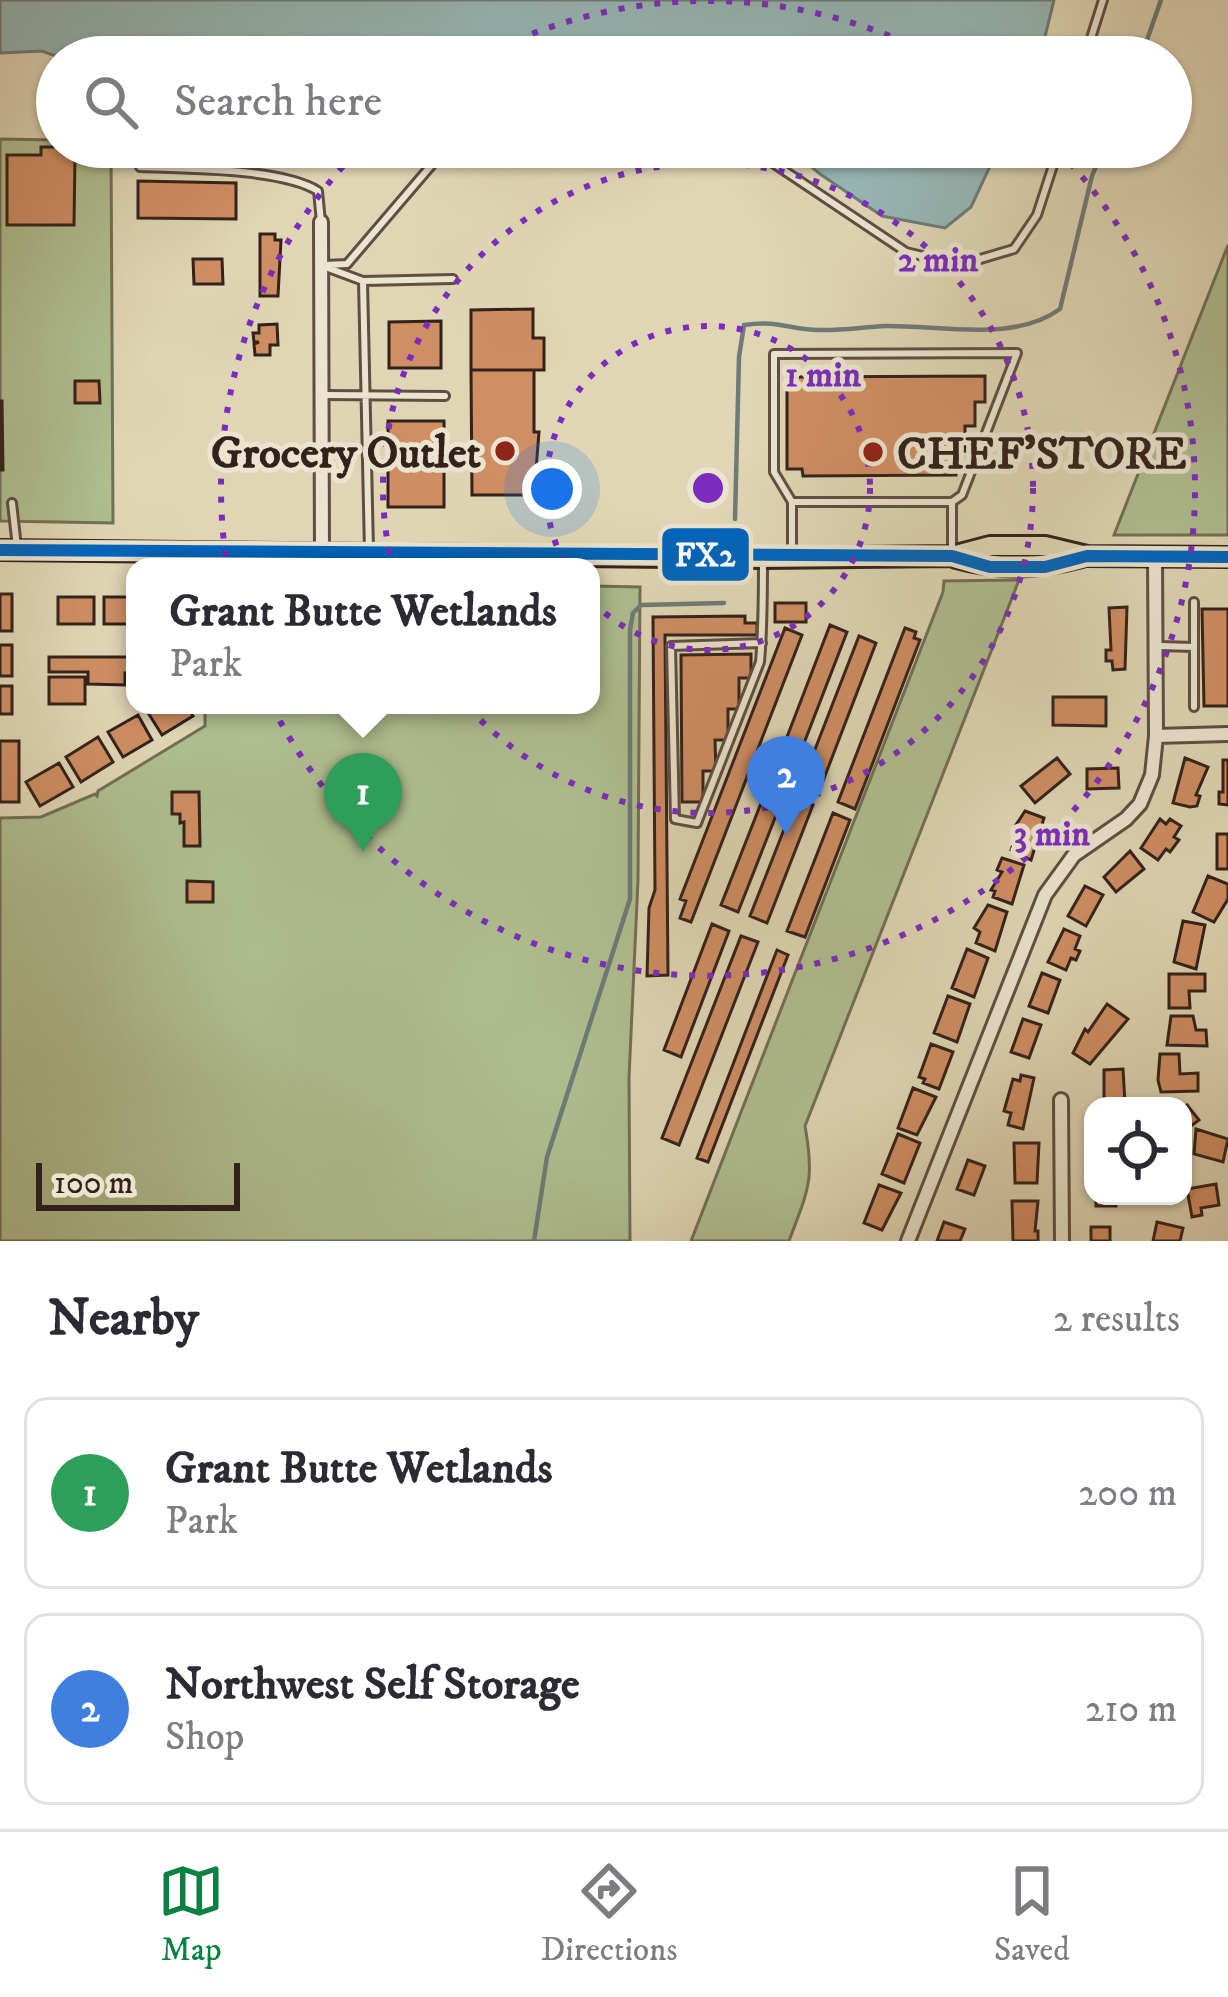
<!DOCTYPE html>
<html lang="en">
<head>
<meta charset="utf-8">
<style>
  body { margin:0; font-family:"IM FELL DW Pica",serif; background:#f2f2f3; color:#2b2b33 }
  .controls { position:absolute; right:36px; bottom:36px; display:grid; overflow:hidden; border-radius:24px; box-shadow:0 3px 9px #0004 }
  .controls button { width:108px; height:108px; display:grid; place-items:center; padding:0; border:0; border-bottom:3px solid #e1e1e2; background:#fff; color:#2b2b33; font:60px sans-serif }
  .scale { position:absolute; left:36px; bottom:30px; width:204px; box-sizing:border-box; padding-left:12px; border:6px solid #33221b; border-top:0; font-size:33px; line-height:42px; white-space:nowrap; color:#33221b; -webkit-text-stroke:9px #ebe4cf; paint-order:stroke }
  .you { position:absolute; left:552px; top:489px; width:42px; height:42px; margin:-30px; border:9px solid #fff; border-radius:50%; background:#1a73e8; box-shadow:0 0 0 18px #1a73e833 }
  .badge { display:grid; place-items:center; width:78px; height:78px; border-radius:50%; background:#0b8043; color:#fff; font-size:39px; font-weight:700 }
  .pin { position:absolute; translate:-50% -99px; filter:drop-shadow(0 3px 6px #0008) }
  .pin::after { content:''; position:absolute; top:63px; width:42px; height:36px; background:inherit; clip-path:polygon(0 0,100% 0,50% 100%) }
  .popup { position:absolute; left:126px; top:558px; width:474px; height:156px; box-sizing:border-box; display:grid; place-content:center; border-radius:24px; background:#fff; filter:drop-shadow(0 3px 9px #0005); font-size:39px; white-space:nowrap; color:#7c7c81 }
  .popup b { font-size:45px; color:#2b2b33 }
  .popup::after { content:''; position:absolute; left:50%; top:100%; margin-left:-24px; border:24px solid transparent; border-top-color:#fff }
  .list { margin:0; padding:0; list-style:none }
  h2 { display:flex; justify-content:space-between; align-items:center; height:156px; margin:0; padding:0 48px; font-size:51px }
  h2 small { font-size:39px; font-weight:400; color:#7c7c81 }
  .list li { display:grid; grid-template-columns:78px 1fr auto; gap:36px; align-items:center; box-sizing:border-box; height:192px; margin:0 24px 24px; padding:0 24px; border:3px solid #e1e1e2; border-radius:24px }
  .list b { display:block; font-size:45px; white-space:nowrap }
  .list p { margin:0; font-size:39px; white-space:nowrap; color:#7c7c81 }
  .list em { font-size:39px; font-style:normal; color:#7c7c81 }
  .icon { flex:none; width:66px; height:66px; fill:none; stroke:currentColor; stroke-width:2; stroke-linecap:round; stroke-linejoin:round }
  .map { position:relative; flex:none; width:1228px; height:1241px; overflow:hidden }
  .search { position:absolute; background:#fff; box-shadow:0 3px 9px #0004; left:36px; right:36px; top:36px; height:132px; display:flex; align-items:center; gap:30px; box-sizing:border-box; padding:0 42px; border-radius:66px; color:#7c7c81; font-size:45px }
  .sheet { height:588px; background:#fff }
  nav { display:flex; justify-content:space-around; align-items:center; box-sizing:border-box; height:168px; border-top:3px solid #e1e1e2; background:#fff; font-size:33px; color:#7c7c81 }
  nav a { display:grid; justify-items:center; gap:6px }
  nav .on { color:#0b8043 }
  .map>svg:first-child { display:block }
  .green { fill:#afbe90; stroke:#717056; stroke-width:3 }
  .water { fill:#96b7b6; stroke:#6e7b78; stroke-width:3 }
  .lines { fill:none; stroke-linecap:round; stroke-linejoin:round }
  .stream { stroke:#6e7b78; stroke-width:4.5 }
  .building { fill:#cf8e64; stroke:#33221b; stroke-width:3 }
  .service-casing { stroke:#5e4f42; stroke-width:12 }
  .minor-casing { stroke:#5e4f42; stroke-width:18 }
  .primary-casing { stroke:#33221b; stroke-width:24 }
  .service { stroke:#ebe4cf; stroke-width:6 }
  .minor { stroke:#ebe4cf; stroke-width:12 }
  .primary { stroke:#e0d6b5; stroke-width:18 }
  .bus-1-casing { stroke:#ebe4cf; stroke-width:21 }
  .bus-1 { stroke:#0065bd; stroke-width:12 }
  .ring { fill:none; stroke:#7b2cbf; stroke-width:6; stroke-dasharray:6 12 }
  .poi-dot { fill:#8f2418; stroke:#ebe4cf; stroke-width:4.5 }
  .labels { text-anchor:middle; stroke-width:10; stroke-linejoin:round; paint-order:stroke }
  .poi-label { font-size:45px; font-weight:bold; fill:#33221b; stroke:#ebe4cf; text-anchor:end }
  .centre { fill:#7b2cbf; stroke:#ebe4cf; stroke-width:6 }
  .ring-label { font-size:36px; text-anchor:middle; font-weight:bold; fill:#7b2cbf; stroke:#ebe4cf; stroke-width:10; stroke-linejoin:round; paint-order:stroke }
  .line-badge { stroke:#ebe4cf; stroke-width:4.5 }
  .badge-label { font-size:33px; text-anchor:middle; font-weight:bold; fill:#fff }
</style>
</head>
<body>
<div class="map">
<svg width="1228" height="1241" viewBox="0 0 1228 1241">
  <rect width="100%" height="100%" fill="#e0d6b5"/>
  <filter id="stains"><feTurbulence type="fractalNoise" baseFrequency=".00167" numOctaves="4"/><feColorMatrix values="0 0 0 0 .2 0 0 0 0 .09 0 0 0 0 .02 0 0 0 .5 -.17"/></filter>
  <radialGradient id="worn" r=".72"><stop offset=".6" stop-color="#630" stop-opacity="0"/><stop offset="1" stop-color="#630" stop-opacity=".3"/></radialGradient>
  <path class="green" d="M0 139 57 140V147H111L113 523 0 521Z
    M1228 245V535H1114Z
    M1019 580 805 1126C815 1181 808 1190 789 1241H691L943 592 944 581Z
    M591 586 640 587 638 880 629 1078 630 1241H0V818L41 817 95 794 97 796 98 791 205 726V705H591Z"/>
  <path class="water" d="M0 0H1054L1040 57H58L42 51 0 53Z
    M788 147H999L971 207 945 228 882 216 820 174Z"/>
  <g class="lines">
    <path class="stream" d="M1141 57 1161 0
      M735 519 739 357 744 325C779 320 787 329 819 330 840 331 863 327 885 326 940 325 1013 343 1060 309L1092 176 1104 147
      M534 1241 547 1157 630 899V630L633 613 641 605 724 603"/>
  </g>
  <path class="building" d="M41 147H66V155H75L74 225H7V155H41Z
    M138 181 236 183V219L138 218Z
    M260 234H275V240H281L278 296H260Z
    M193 259H222L223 284H194Z
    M533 309V338H544V370H471V310Z
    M441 321V368H389V322Z
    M277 324 278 345H270V355H255L254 344 259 342H254L253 333H259V325Z
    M471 370H534V432H539L534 495H472Z
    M985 376V402H975V426H965V451H955L956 475 803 476 802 469H787V377Z
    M75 381H99L100 403H75Z
    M0 401H2L3 470H0Z
    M388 421H444V507H388Z
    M0 594H12V631H0Z
    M58 597H94V624H58Z
    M104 597H135V624H104Z
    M775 603H806V622H775Z
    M1127 607 1125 669 1113 670 1112 661H1106V650H1111L1109 608Z
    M1202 609H1228V706H1204Z
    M745 616V623H757V635H665L668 975 647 976 649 908 655 890 653 617Z
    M830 625 847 632 789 782 772 776Z
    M785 628 802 635 691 922 680 918 686 901 680 899Z
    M905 628 916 632 914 638 920 640 855 809 838 802Z
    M859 636 876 643 818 794 800 788Z
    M0 645H12V676H0Z
    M751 654V678H739V709H728V740H715L716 771H703V802H682L681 655Z
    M49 657H135V673H125V685L88 684V672H49Z
    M49 677H85V704H49Z
    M0 686H12V714H0Z
    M1053 697H1106V726L1053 725Z
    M156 705H186L193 716 162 735 147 711Z
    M138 715 152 740 123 757 108 732Z
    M98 737 113 762 81 782 66 757Z
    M0 741H19V802H0Z
    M1057 758 1070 774 1035 803 1021 786Z
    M1185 758 1208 767 1196 795 1200 796 1197 806 1190 807 1173 803Z
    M1223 760H1228V805L1219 804V792H1223Z
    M59 763 73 787 40 806 26 782Z
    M1118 768 1119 788 1087 789V769Z
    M767 788 784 795 738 912 721 905Z
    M172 792H199L200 846H184V822L180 823V814H172Z
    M796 799 813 805 767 923 750 916Z
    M1025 811 1044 818 1031 860 1011 850 1018 830 1014 828Z
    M833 813 850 820 805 937 787 931Z
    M1160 819 1166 824 1170 819 1181 826 1174 837 1179 840 1170 852 1166 849 1158 860 1141 848Z
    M1217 834H1228V869H1217Z
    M1130 851 1144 869 1116 892 1104 877Z
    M1002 858 1024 865 1012 904 993 897 995 891 991 890 1002 872 997 870Z
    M1208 876 1228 884V899L1214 922 1193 912Z
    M187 881 213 882V902H187Z
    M1085 886 1103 895 1086 926 1068 916Z
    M988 905 1007 912 995 951 976 943 980 932 974 928Z
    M1183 921 1205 925 1196 969 1174 962Z
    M712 924 729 931 681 1057 664 1050Z
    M1064 929 1080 936 1075 949 1080 951 1076 960 1071 958 1066 970 1048 962Z
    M741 936 758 942 679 1145 662 1138Z
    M967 949 988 958 974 997 952 988Z
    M777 950 788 955 708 1162 697 1158Z
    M1042 973 1060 980 1048 1013 1029 1006Z
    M1169 974H1205V991H1189L1190 1008H1169Z
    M948 996 970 1004 957 1042 934 1033Z
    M1107 1004 1128 1019 1090 1064 1073 1053 1085 1029 1088 1032Z
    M1171 1016H1193L1196 1030H1206L1207 1046 1167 1045Z
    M1023 1019 1041 1025 1029 1058 1011 1052Z
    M931 1044 953 1052 939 1089 923 1083 925 1079 919 1077Z
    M1160 1054H1179L1180 1074 1198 1073V1091L1161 1092 1158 1080Z
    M1123 1069 1125 1103 1104 1105V1070Z
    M1021 1075 1034 1078 1023 1129 1008 1125 1011 1113 1004 1111 1013 1079 1020 1081Z
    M913 1088 936 1097 917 1135 898 1128Z
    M1187 1105 1199 1120 1183 1132V1107Z
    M1196 1129 1228 1139 1223 1162 1194 1154Z
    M898 1134 920 1143 904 1183 882 1174Z
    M1014 1143H1039L1037 1183H1015Z
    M968 1160 985 1166 974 1195 957 1189Z
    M1216 1184 1219 1205 1201 1208 1202 1215 1192 1217 1187 1189Z
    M879 1185 901 1193 882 1230 864 1223Z
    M1096 1196H1117L1116 1206H1096Z
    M1012 1201H1038L1035 1231H1038V1241H1013Z
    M944 1222 965 1229 960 1241H937Z
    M1157 1222 1183 1228 1180 1241H1153Z
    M1091 1227H1110V1241H1091Z"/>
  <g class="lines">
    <g class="service-casing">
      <path id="service" d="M1085 57 1103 0
        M749 147 906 252 960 265 1014 249 1037 215 1059 147
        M140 167C186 169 281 168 318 191L321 222
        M320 265 363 281 369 551
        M324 265 347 264 447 147
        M363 281 453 279
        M325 395 445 396
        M792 502H952
        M12 503 17 547
        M792 553V502L774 472V354L1017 353 962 495 952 502V550
        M762 643 671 646 675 819 697 823 760 662C763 628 763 595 763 561
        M1159 646 1194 647V602
        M1194 707V647"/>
    </g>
    <g class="minor-casing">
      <path id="minor" d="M321 222 322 555
        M1156 736 1228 734
        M1061 1100 1062 1241
        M908 1241 1045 895 1074 855 1126 819 1140 804 1152 775 1156 736 1155 556"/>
    </g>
    <g class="primary-casing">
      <path id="primary" d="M0 550 763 558 952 556 990 546H1045L1087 556 1228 557
        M956 558C1000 570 1038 569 1082 557"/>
    </g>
    <use href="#service" class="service"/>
    <use href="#minor" class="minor"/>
    <use href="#primary" class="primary"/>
    <g class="bus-1-casing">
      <path id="bus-1" d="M0 550 952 556 990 567H1045L1087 556 1228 557"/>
    </g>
    <use href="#bus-1" class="bus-1"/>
  </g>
  <g class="ring">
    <circle cx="708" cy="488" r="162"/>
    <circle cx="708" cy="488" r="325"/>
    <path d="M483 56A487 487 0 0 1 933 56M1058 150A487 487 0 1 1 358 150"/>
  </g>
  <g class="poi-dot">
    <circle cx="505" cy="451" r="12"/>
    <circle cx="873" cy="452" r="12"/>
  </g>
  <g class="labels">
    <g class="poi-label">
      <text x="481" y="467">Grocery Outlet</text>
      <text x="897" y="468" text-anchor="start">CHEF'STORE</text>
    </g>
  </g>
  <circle cx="708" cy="488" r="18" class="centre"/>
  <g class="ring-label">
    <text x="938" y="271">2 min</text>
    <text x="823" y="386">1 min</text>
    <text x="1052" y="845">3 min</text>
  </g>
  <rect class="line-badge" x="660" y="526" width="91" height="57" rx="12" fill="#0065bd"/>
  <g class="badge-label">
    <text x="705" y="566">FX2</text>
  </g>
  <rect width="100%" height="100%" filter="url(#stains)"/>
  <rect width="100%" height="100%" fill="url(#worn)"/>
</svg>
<div class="controls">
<button><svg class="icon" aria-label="locate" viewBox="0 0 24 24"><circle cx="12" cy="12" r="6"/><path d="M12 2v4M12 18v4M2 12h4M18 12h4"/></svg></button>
</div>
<div class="scale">100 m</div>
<div class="you"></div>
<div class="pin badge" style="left:363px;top:852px;background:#2e9e5b">1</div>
<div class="popup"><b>Grant Butte Wetlands</b>Park</div>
<div class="pin badge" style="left:786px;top:835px;background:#3f7fe0">2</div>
<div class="search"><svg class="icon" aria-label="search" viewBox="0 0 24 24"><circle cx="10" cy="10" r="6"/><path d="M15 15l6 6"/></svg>Search here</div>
</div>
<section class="sheet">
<h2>Nearby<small>2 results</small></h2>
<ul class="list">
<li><span class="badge" style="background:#2e9e5b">1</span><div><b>Grant Butte Wetlands</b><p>Park</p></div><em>200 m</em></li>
<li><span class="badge" style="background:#3f7fe0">2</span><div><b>Northwest Self Storage</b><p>Shop</p></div><em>210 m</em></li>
</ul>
</section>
<nav>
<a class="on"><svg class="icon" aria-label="map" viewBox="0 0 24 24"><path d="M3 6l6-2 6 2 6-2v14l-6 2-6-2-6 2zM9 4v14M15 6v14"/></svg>Map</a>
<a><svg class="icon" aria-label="directions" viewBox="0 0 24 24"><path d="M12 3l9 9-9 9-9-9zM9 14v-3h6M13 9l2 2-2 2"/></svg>Directions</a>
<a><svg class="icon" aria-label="saved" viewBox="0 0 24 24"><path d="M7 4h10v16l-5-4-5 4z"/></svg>Saved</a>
</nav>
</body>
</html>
